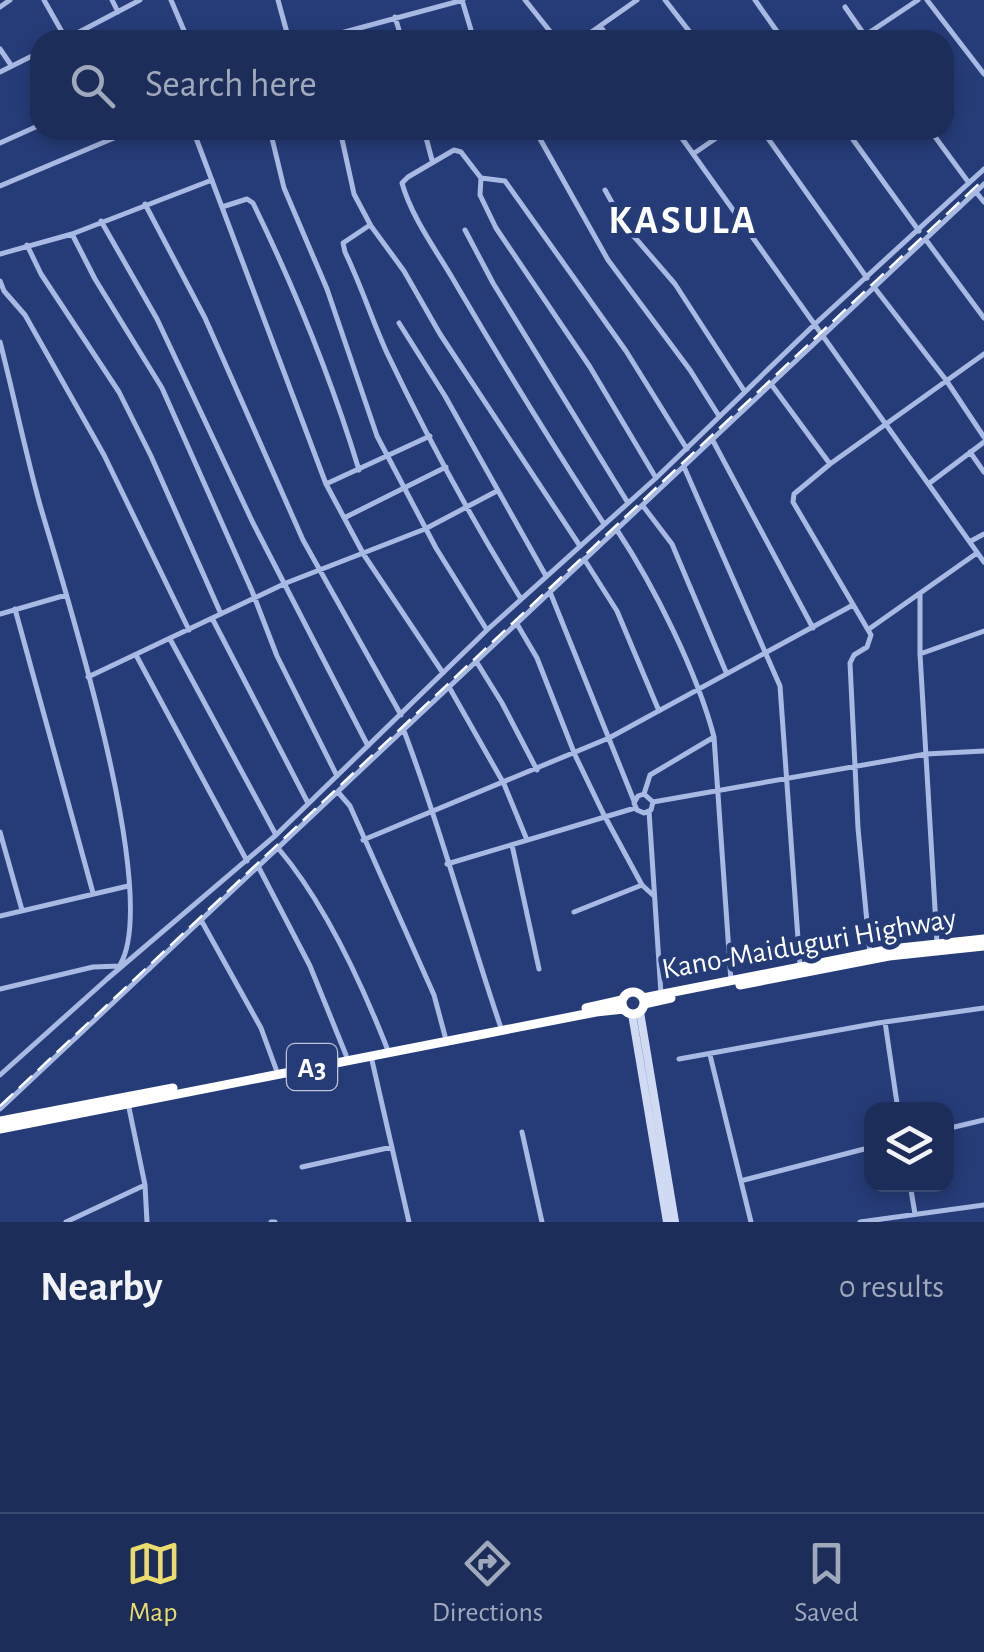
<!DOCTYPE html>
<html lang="en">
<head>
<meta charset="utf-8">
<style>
  body { margin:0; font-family:"Alegreya Sans",sans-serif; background:#253560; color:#f1f3f6 }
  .controls { position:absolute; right:30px; bottom:30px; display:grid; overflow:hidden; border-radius:20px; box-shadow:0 5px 15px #0003 }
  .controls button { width:90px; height:90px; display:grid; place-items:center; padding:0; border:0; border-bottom:2px solid #3a4970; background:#1c2d5a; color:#f1f3f6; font:50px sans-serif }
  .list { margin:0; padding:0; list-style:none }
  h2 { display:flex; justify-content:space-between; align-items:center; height:130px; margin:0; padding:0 40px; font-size:42px }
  h2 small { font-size:32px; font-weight:400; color:#a0a8bb }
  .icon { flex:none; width:55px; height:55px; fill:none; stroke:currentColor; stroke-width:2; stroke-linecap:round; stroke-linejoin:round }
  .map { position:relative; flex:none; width:984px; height:1222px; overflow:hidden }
  .search { position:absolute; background:#1c2d5a; box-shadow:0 5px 15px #0003; left:30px; right:30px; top:30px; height:110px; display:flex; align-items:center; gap:25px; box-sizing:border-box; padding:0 35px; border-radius:30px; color:#a0a8bb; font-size:38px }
  .sheet { height:290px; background:#1c2d5a }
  nav { display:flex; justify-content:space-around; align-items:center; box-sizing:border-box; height:140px; border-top:2px solid #3a4970; background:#1c2d5a; font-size:28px; color:#a0a8bb }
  nav a { display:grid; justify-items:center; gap:5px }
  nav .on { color:#ebdc6e }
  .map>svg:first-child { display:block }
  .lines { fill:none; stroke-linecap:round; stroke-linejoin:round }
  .street { stroke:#a8b9e3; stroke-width:5 }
  .secondary { stroke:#d1daf3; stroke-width:8 }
  .highway { stroke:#fff; stroke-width:9 }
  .rail { stroke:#fff; stroke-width:2.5; stroke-dasharray:18 8; stroke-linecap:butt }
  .labels { text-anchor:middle; stroke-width:10; stroke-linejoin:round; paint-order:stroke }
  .shield { fill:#263c78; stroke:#bec4d6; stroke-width:2.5 }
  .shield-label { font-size:28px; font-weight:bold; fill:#fff }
  .street-label { font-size:30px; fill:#fff; stroke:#263c78 }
  .district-label { font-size:40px; font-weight:bold; letter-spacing:2.5px; fill:#fff; stroke:#263c78 }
</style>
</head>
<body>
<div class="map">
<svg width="984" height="1222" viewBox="0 0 984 1222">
  <rect width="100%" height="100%" fill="#263c78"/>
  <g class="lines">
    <path class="street" d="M44 0 66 39
      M112 0 118 12
      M171 0 188 40
      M278 0 289 40
      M462 0 474 40
      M525 0 557 40
      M665 0 696 40
      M755 0 783 40
      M927 0 984 74
      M0 7 10 0
      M845 7 868 40
      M395 17 402 40
      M600 26 610 40
      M64 40 140 0
      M315 40 463 0
      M580 40 637 0
      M858 40 918 0
      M0 49 11 65
      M0 72 40 52
      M193 130 326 484 364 555 443 673
      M270 130 284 188 327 289 377 436 436 548 487 630
      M340 130 354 194 371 226 404 271 440 334 580 546
      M424 130 432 160
      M535 130 608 260 690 370 719 416
      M676 130 984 562
      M762 130 867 278
      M846 130 919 231
      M930 130 969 183
      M0 143 40 125
      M693 154 728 130
      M481 178 480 195 496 228 590 367 656 478
      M0 186 133 130
      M605 190 625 226 675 284 745 392
      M976 192 984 202
      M145 204 205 318 303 540 401 715
      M222 207 247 199 253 203C295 289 331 378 359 470
      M101 221 157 319 253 523 368 746
      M370 225 343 243 345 252C361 285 372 320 387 353 427 437 472 520 521 599
      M465 230 493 283 628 503
      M72 234 95 279 162 388 252 591 277 656 337 776
      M926 240 984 318
      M27 245 41 274 119 392 151 456 221 614
      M0 254 72 234 212 180
      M0 281 4 291 25 315 104 455 189 630
      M874 287 946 380 984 437
      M399 323 445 396 546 576
      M0 342C14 396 25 451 40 505 65 591 162 894 120 965
      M771 384 830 464
      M712 439 813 628
      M970 452 984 472
      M684 467 780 686 800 967
      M931 482 984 442
      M326 484 430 436
      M643 506 672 544 726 672
      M344 518 446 467
      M604 524C553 446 504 366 457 286 439 254 412 219 402 183L408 177 454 150 461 152 481 178 505 181 626 351 687 449
      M617 530C654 586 697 672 714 737L731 981
      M971 541 984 534
      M584 559 617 611 659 711
      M550 592 634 801
      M920 594V654L937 943
      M15 609 93 893
      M0 614 66 595
      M212 618 308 803
      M517 624 537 658 575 755 603 813 642 885 654 896
      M869 629 977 553
      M170 639 276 835
      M920 654 984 631
      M136 655 247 861
      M476 661 502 703 537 770
      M88 677 286 583 425 529 497 491
      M449 687 504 784 527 840
      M404 731C441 828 467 928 500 1025
      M338 792 350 806 434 995 445 1036
      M644 794 653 802 651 810 644 813 637 810 634 803 638 796 644 794 650 775 714 737
      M653 802 926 754 984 751
      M649 811 661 994
      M0 832 22 910
      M363 840 609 738 853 605
      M512 845 539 969
      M278 848C324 902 361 982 387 1048
      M447 864 635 808
      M258 866 310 966 346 1055
      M574 912 642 885
      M0 916 128 886
      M201 920 261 1028 276 1069
      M870 954 858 828 850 663 854 655 867 647 871 635 793 502 794 494 830 464 984 354
      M107 979 276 835 487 630 656 478 815 324 984 169
      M0 989 93 967 120 966
      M885 1022 898 1110
      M710 1055 751 1222
      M371 1056 409 1222
      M679 1059 878 1023 984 1008
      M0 1075 106 980
      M128 1103 145 1185 147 1222
      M0 1109 984 184
      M946 1129 984 1120
      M522 1132 542 1222
      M302 1167 392 1147
      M744 1180 872 1147
      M910 1184 915 1214
      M66 1222 145 1185
      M271 1222H275
      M860 1222 984 1205"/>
    <path class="secondary" d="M640 1012 675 1222
      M632 1014 667 1222"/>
    <path class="highway" d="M740 985 889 956 984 946
      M622 1003a11 11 0 1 1 22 0a11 11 0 1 1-22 0Z
      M643 998 891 949 984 939
      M644 1004 671 998
      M586 1008 622 1000
      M0 1121 173 1088
      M0 1129 596 1012 624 1009"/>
    <path class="rail" d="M0 1106 984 179"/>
  </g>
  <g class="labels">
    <rect class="shield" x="287" y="1044" width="50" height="46" rx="8"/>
    <g class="shield-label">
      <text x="312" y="1077">A3</text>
    </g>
    <g class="street-label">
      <text transform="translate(809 943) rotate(-10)" y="10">Kano-Maiduguri Highway</text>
    </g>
    <g class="district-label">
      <text x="683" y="233">KASULA</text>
    </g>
  </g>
</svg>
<div class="controls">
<button><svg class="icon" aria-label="layers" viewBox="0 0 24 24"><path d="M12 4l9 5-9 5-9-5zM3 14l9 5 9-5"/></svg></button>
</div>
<div class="search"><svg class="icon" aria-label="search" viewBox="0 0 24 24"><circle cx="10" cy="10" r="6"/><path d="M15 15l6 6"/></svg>Search here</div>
</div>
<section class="sheet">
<h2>Nearby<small>0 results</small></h2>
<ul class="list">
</ul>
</section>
<nav>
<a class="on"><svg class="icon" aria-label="map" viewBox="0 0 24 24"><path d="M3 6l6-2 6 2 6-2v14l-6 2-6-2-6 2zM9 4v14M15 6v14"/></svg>Map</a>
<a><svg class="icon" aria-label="directions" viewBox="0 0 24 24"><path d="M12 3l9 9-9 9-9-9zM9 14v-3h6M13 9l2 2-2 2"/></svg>Directions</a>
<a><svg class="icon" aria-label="saved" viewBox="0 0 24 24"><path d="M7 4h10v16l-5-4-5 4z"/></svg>Saved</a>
</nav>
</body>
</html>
